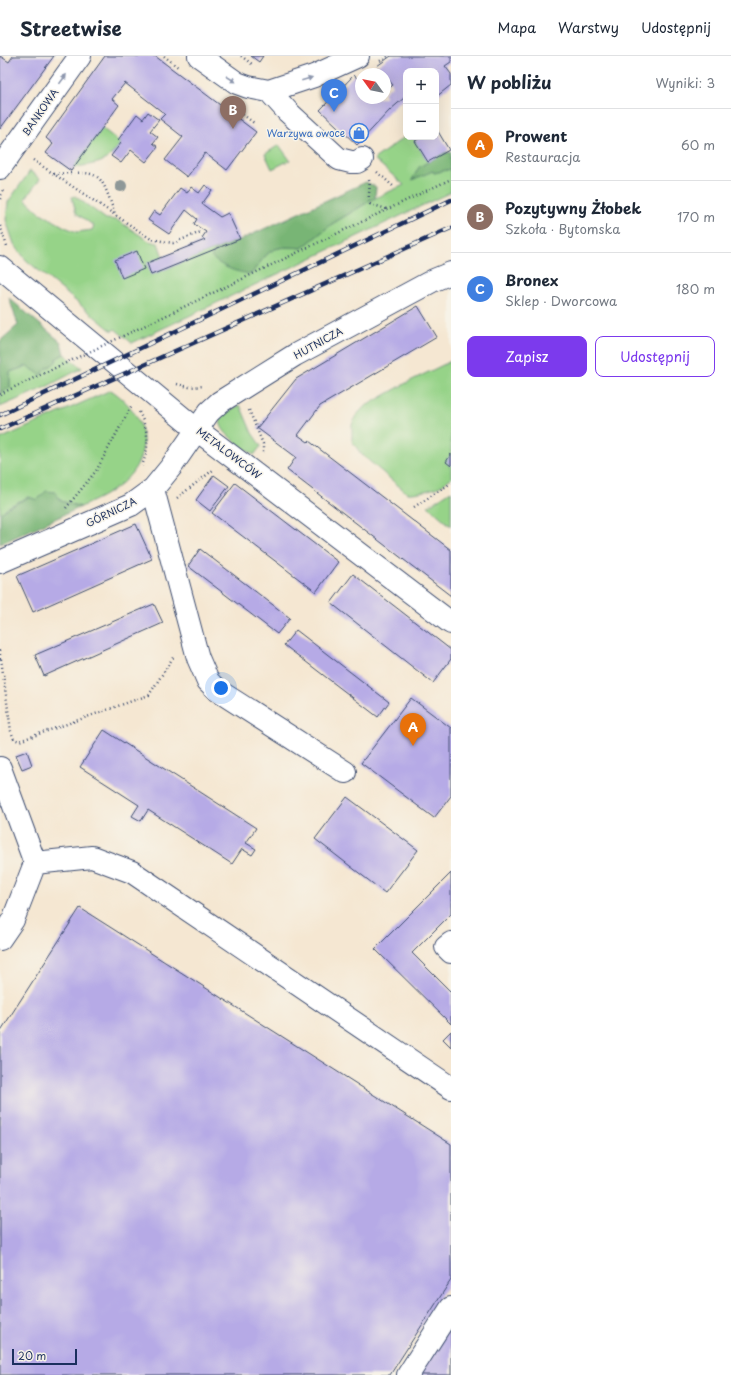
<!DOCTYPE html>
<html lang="pl">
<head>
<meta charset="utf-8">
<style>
  body { margin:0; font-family:"Playpen Sans",sans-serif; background:#f2f2f3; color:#1f2937 }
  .controls { position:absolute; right:12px; top:12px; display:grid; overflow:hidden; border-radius:8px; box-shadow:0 4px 16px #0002 }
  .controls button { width:36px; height:36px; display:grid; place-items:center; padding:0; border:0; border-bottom:1px solid #e0e1e3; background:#fff; color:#1f2937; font:20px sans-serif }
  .compass { position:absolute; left:355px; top:12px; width:36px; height:36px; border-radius:50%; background:#fff; box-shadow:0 4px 16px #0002; rotate:303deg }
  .scale { position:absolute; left:12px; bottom:10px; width:65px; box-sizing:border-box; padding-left:4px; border:2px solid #1b2f5e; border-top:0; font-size:11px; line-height:14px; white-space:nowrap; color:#1b2f5e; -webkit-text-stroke:3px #f7f3e8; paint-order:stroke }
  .you { position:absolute; left:221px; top:632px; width:14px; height:14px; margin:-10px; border:3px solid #fff; border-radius:50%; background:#1a73e8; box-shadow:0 0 0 6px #1a73e833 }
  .badge { display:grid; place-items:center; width:26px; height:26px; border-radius:50%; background:#7c3aed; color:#fff; font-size:13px; font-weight:700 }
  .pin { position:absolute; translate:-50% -33px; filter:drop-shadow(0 1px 2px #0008) }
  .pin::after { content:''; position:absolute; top:21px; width:14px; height:12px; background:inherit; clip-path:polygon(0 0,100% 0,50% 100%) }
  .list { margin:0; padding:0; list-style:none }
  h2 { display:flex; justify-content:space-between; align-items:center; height:52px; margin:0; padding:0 16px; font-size:17px }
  h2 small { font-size:13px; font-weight:400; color:#747a83 }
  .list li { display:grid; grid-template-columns:26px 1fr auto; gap:12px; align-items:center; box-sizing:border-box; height:72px; padding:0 16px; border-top:1px solid #e0e1e3 }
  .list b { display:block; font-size:15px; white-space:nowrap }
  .list p { margin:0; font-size:13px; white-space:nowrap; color:#747a83 }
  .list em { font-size:13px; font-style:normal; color:#747a83 }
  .actions { display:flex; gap:8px; padding:12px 16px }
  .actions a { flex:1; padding:9px 0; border:1px solid #7c3aed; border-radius:8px; text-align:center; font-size:14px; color:#7c3aed }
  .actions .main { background:#7c3aed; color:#fff }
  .map { position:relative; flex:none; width:451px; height:1319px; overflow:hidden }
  header { display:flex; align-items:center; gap:24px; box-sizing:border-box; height:56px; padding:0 20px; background:#fff; border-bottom:1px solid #e0e1e3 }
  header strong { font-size:19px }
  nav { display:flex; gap:22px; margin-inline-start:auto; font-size:14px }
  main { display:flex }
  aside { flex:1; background:#fff }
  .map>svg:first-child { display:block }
  .green { fill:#96d388; stroke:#588173 }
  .forest { fill:#78b574; stroke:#4a7269 }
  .building { fill:#b6aae6 }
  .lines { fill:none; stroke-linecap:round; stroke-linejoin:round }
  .minor-casing { stroke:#3c4b6f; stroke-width:24 }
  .path { stroke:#3c4b6f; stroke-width:2.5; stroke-dasharray:1 3; stroke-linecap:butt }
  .minor { stroke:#fff; stroke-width:22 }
  .rail-casing { stroke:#1b2f5e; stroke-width:4.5 }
  .rail { stroke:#f7f3e8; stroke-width:3; stroke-dasharray:9; stroke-linecap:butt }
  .path-bridge { stroke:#3c4b6f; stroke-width:2.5; stroke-dasharray:1 3; stroke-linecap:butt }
  .tree { fill:#8e9898 }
  .oneway { fill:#8d97ae }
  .labels { text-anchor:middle; stroke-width:3; stroke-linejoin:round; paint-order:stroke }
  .street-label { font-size:10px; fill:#1b2f5e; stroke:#f7f3e8 }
  .shop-label { font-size:10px; fill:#366cbe; stroke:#f7f3e8; text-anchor:end }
</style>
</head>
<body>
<header>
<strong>Streetwise</strong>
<nav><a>Mapa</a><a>Warstwy</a><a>Udostępnij</a></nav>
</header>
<main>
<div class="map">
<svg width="451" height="1319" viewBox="0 0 451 1319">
  <rect width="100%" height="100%" fill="#f7f3e8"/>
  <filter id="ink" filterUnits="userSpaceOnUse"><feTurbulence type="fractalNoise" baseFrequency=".025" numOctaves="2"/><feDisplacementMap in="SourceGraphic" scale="8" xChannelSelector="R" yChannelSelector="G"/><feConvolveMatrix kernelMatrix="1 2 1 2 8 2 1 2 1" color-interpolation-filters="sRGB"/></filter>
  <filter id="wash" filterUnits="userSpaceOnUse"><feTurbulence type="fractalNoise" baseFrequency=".012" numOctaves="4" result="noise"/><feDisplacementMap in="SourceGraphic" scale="16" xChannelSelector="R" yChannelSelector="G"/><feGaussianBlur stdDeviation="0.9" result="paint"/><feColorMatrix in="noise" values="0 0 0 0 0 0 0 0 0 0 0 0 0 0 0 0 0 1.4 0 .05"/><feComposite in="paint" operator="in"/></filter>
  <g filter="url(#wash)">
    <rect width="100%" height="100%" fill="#f5e7d2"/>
    <path class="green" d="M102 72 121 87C104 110 100 106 73 112Z
      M406 80 413 81 428 106 419 111 429 116 433 115 434 117 451 113V136L132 287 115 273 112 275 26 204 14 188 6 164 8 146 30 115 40 123 25 143 39 156 65 171 77 176 92 174 94 170 76 157 72 141 75 140 106 163 117 164 149 185 158 187 163 201 147 207 151 219 216 193 251 218C270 194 270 189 302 192L332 168 375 142 404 129 374 103Z
      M279 89 290 104 272 113 265 98Z
      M64 298 82 312 46 331 0 351V336L10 332V316L27 310 46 313 51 310 57 302Z
      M451 305V422C448 424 446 426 444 428 437 433 415 438 407 437L361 398 352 385V369L355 361 364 351 408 326Z
      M111 334C147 358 156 398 121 428 109 438 95 444 81 451L61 445 55 436 37 444 28 441 8 451 0 458V383Z
      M240 349 252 377 261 390 254 399C246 393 213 374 222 361 225 355 235 352 240 349Z
      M451 435V470L428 450Z"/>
    <path class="forest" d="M451 96V113L434 117 433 115 412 124 419 111 444 97Z
      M366 126 376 131 375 142 332 168 302 192C270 189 270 194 251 218 235 216 224 212 211 201L216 193 242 183Z
      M9 242 61 286 64 298 57 302 56 306 46 313 41 319 27 310 10 316V332L0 336V285L18 269Z
      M46 435 55 436 61 445 81 451 0 488V458L8 451 29 441 37 444Z"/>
    <g id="blocks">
      <path class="building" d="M0 0 9 6 13 0H54L0 73Z
        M105 0H155L256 76 227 114 205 97 187 121 165 104 183 81 160 63 165 58 125 27 112 43 119 49 71 115 46 97 53 88 46 82Z
        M251 0H263L259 6Z
        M391 0H451V6L445 10 451 18V29L436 41V15H406V43L404 42 390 54 357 89 320 54 354 19 361 27V42H385V36L393 29 377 10Z
        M148 56 159 64 150 75 158 81 153 87 158 91 146 106 131 94 121 107 111 100 121 87 118 84 137 58 143 63Z
        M436 72 449 94 428 106 415 85 422 81H436Z
        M205 129 212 134 202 148 220 161 228 157 240 183 151 219 147 207 205 184 202 182 206 176 194 168 197 163 186 154 169 178 148 164 154 155 160 159 180 132 187 137 191 131 199 137Z
        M137 195 144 213 122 222 115 204Z
        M418 250 437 281 320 350 298 379 308 386 309 385 451 494V540L287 414 296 401 257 372 296 323Z
        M451 398V410L446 406Z
        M214 419 229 430 210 455 196 444Z
        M235 427 338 506 316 536 212 457Z
        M136 468 152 503 33 556 17 520Z
        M200 493 290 562 277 578 188 510Z
        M353 518 451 594V603L433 627 331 547Z
        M154 548 163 567 44 620 35 599Z
        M296 574 389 646 378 661 284 589Z
        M411 642 451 672V740L434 762 361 707Z
        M104 674 256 772 246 787 256 793 252 799 242 793 232 808 148 754 141 765 132 760 139 749 80 711Z
        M27 695 32 709 22 713 16 699Z
        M347 741 418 794 385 837 315 783Z
        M451 817V858L412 897 451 936V968L375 893Z
        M80 852 451 1088V1224L390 1319H0V976Z
        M451 975V991L443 983Z
        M451 1268V1319H418Z"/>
    </g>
  </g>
  <g filter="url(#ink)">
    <use href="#blocks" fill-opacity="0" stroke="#3c4b6f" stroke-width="1"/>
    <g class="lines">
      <g class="minor-casing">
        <path id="minor" d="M199 0 237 27 248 31 269 35 288 56 339 103 351 106H357L362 103
          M269 35 314 20 358 0
          M0 112 80 0
          M0 211 197 374 451 567
          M153 433 198 602 208 625 217 634 345 716
          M0 506 131 449 153 433 171 411 209 356 220 346 295 299 434 224 451 217
          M0 712 35 807 13 864 0 883
          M35 807 92 801 132 816 451 1032
          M451 887 446 891 451 896
          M408 1319 451 1252"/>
      </g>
      <path class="path" d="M164 0 179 12
        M241 0 252 8
        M380 5 388 0
        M230 49 254 67
        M33 104 151 183 173 187 201 176
        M377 116 394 131
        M54 118C101 115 100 114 115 159
        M369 124C371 132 367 141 370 148L387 153
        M0 143 3 134
        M0 170 7 190
        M123 280 451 123
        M177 328 189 331 204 330
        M0 338 72 304
        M249 354 263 388V398
        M139 356C149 376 150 389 142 410
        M177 442 213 414
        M414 451 451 427
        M66 452 96 415 132 349
        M0 594V603
        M1 603 11 675 14 683 19 685 149 639 174 600"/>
      <use href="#minor" class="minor"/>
      <g class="rail-casing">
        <path id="rail" d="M0 359 451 144
          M0 373 451 172"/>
      </g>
      <use href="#rail" class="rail"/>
      <path class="path-bridge" d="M72 304 123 280"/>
    </g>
    <circle class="tree" cx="121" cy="130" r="6"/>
    <defs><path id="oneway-solid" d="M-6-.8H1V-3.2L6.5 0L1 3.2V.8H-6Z"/></defs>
    <g class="oneway">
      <use href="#oneway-solid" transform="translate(63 23) rotate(-54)"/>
      <use href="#oneway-solid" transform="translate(231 23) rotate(32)"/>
      <use href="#oneway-solid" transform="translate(307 23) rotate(-18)"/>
    </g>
  </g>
  <defs>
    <g id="shop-ring" transform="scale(1)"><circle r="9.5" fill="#f7f3e8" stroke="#3f7fe0" stroke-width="1.5"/><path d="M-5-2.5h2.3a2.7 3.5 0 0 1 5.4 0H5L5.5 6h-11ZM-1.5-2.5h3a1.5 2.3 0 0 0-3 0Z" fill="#3f7fe0"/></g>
  </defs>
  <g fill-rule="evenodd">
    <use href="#shop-ring" x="359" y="77"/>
  </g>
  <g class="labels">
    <g class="street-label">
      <text transform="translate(40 56) rotate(-55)" y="4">BANKOWA</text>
      <text transform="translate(318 287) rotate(-29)" y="4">HUTNICZA</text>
      <text transform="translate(229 397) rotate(37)" y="4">METALOWCÓW</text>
      <text transform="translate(111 456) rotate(-26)" y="4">GÓRNICZA</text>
    </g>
    <g class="shop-label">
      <text x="345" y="81">Warzywa owoce</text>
    </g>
  </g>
</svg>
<div class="controls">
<button>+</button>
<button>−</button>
</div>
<svg class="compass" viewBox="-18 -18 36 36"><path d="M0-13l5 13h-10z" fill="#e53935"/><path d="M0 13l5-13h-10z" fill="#747a83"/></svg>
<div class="scale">20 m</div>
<div class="you"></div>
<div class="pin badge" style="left:413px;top:690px;background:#e8710a">A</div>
<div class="pin badge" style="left:233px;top:73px;background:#8d6e63">B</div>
<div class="pin badge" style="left:334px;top:56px;background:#3f7fe0">C</div>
</div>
<aside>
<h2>W pobliżu<small>Wyniki: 3</small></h2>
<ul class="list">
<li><span class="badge" style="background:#e8710a">A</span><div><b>Prowent</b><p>Restauracja</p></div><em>60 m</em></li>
<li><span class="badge" style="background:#8d6e63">B</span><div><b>Pozytywny Żłobek</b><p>Szkoła · Bytomska</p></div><em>170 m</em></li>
<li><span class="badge" style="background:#3f7fe0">C</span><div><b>Bronex</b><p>Sklep · Dworcowa</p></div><em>180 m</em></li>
</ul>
<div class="actions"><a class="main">Zapisz</a><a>Udostępnij</a></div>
</aside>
</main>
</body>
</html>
